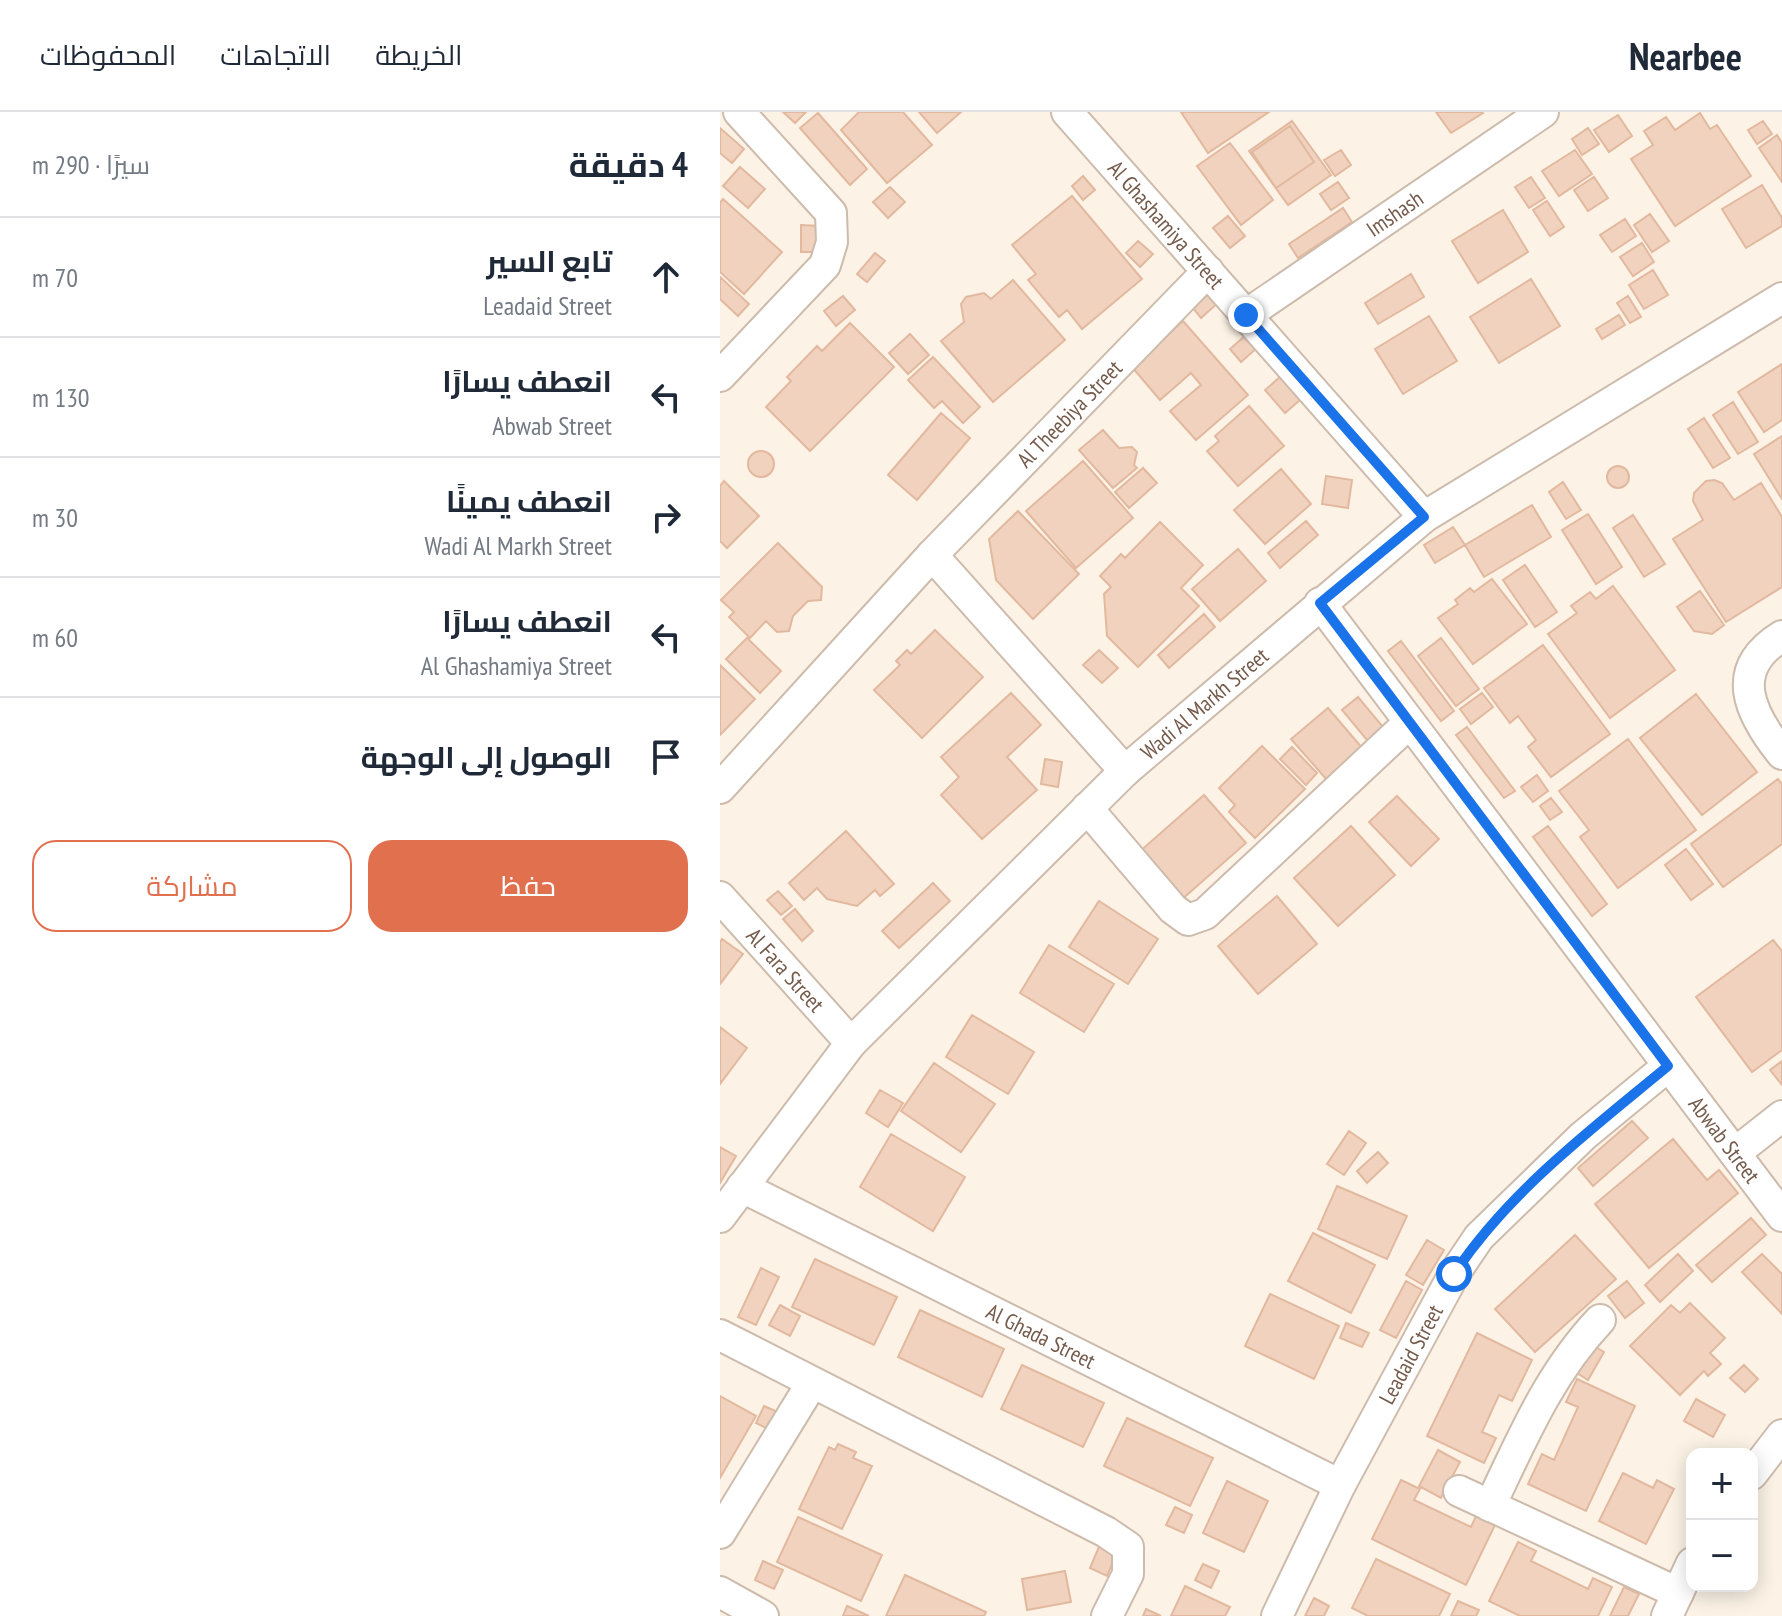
<!DOCTYPE html>
<html lang="ar">
<head>
<meta charset="utf-8">
<style>
  body { margin:0; font-family:"PT Sans Narrow",Cairo,sans-serif; background:#f6f6f7; color:#1f2937; direction:rtl }
  .controls { position:absolute; right:24px; bottom:24px; display:grid; overflow:hidden; border-radius:16px; box-shadow:0 4px 20px #0003 }
  .controls button { width:72px; height:72px; display:grid; place-items:center; padding:0; border:0; border-bottom:2px solid #e0e1e3; background:#fff; color:#1f2937; font:40px sans-serif }
  .stop { position:absolute; width:24px; height:24px; margin:-18px; border:6px solid #1a73e8; border-radius:50%; background:#fff }
  .stop.end { background:#1a73e8; border-color:#fff; box-shadow:0 2px 8px #0008 }
  .list { margin:0; padding:0; list-style:none }
  h2 { display:flex; justify-content:space-between; align-items:center; height:104px; margin:0; padding:0 32px; font-size:34px }
  h2 small { font-size:26px; font-weight:400; color:#747a83 }
  .list li { display:grid; grid-template-columns:52px 1fr auto; gap:24px; align-items:center; box-sizing:border-box; height:120px; padding:0 32px; border-top:2px solid #e0e1e3 }
  .list b { display:block; font-size:30px; white-space:nowrap }
  .list p { margin:0; font-size:26px; white-space:nowrap; color:#747a83 }
  .list em { font-size:26px; font-style:normal; color:#747a83 }
  .actions { display:flex; gap:16px; padding:24px 32px }
  .actions a { flex:1; padding:18px 0; border:2px solid #e1704f; border-radius:24px; text-align:center; font-size:28px; color:#e1704f }
  .actions .main { background:#e1704f; color:#fff }
  .icon { flex:none; width:44px; height:44px; fill:none; stroke:currentColor; stroke-width:2; stroke-linecap:round; stroke-linejoin:round }
  .map { position:relative; flex:none; width:1062px; height:1504px; overflow:hidden; direction:ltr }
  header { display:flex; align-items:center; gap:48px; box-sizing:border-box; height:112px; padding:0 40px; background:#fff; border-bottom:2px solid #e0e1e3 }
  header strong { font-size:38px }
  nav { display:flex; gap:44px; margin-inline-start:auto; font-size:28px }
  main { display:flex }
  aside { flex:1; background:#fff }
  .map>svg:first-child { display:block }
  .building { fill:#f0d2be; stroke:#e2b99f; stroke-width:2 }
  .lines { fill:none; stroke-linecap:round; stroke-linejoin:round }
  .minor-casing { stroke:#cdbbac; stroke-width:34 }
  .minor { stroke:#fff; stroke-width:30 }
  .route { stroke:#1a73e8; stroke-width:10 }
  .labels { text-anchor:middle; stroke-width:7; stroke-linejoin:round; paint-order:stroke }
  .street-label { font-size:22px; fill:#745a4b; stroke:#fef7ec }
</style>
</head>
<body>
<header>
<strong>Nearbee</strong>
<nav><a>الخريطة</a><a>الاتجاهات</a><a>المحفوظات</a></nav>
</header>
<main>
<div class="map">
<svg width="1062" height="1504" viewBox="0 0 1062 1504">
  <rect width="100%" height="100%" fill="#fcf3e6"/>
  <path class="building" d="M63 0H86L75 11Z
    M139 0H183L212 33 167 71 121 18Z
    M199 0H241L217 21Z
    M461 0H549L488 41Z
    M716 0H762L763 1 731 21Z
    M98 1 147 57 130 73 80 16Z
    M980 1 990 17 997 13 1031 64 955 114 911 47 933 33 924 19 946 5 955 18Z
    M898 3 912 24 889 40 874 18Z
    M572 9 611 63 568 93 529 39Z
    M1043 9 1052 22 1037 32 1028 18Z
    M570 14 594 50 556 76 532 40Z
    M0 16 24 37 12 51 0 41Z
    M868 16 879 32 862 43 852 27Z
    M1057 23 1062 31V70L1039 36Z
    M510 31 553 88 521 113 477 54Z
    M621 38 631 53 615 64 604 48Z
    M855 38 872 62 839 84 822 59Z
    M20 55 45 77 28 96 3 74Z
    M363 64 375 78 363 88 352 74Z
    M811 65 825 86 809 96 795 75Z
    M874 65 888 86 868 99 854 78Z
    M618 70 629 86 611 98 600 82Z
    M1042 73 1062 106V114L1026 136 1002 97Z
    M170 75 185 90 168 106 153 90Z
    M352 84 422 167 362 217 347 198 339 205 308 168 316 162 292 133Z
    M3 87 62 140 24 182 0 160V91Z
    M827 89 844 115 830 124 813 98Z
    M623 96 632 110 578 146 569 132Z
    M783 98 808 140 758 171 732 129Z
    M930 102 949 129 932 140 914 113Z
    M508 104 525 124 510 136 493 116Z
    M905 107 916 124 892 140 880 123Z
    M81 113 100 114 99 140H81Z
    M418 129 433 142 420 155 406 141Z
    M922 131 934 150 913 164 900 145Z
    M155 141 165 149 147 170 137 162Z
    M933 158 948 183 924 197 909 173Z
    M691 162 704 185 658 212 645 191Z
    M0 165 29 192 18 204 0 187Z
    M811 167 840 214 779 251 750 205Z
    M293 168 345 228 273 290 221 229 244 210 241 192 246 185 264 181 271 187Z
    M491 179 500 189 481 206 472 195Z
    M123 184 135 198 116 214 104 199Z
    M908 184 921 205 910 211 897 191Z
    M899 203 905 213 882 227 876 217Z
    M709 204 737 249 683 282 655 237Z
    M463 209 528 283 476 328 450 299 481 273 471 261 440 288 412 255Z
    M130 211 174 255 90 339 46 295 71 269 67 265 97 234 102 239Z
    M190 222 209 243 188 262 169 241Z
    M527 222 538 235 521 250 510 237Z
    M213 245 260 295 243 311 222 289 214 296 188 268Z
    M1062 252V308L1044 320 1018 280Z
    M567 259 587 282 565 301 545 278Z
    M1013 290 1038 330 1018 342 993 303Z
    M529 294 564 334 518 374 487 339 499 329 495 324Z
    M221 301 250 326 197 388 168 363Z
    M984 306 1010 346 993 356 968 317Z
    M383 318 399 336 412 335 417 340 414 353 417 356 393 376 359 338Z
    M1062 324V387L1034 342Z
    M28 352a13 13 0 1 1 26 0a13 13 0 1 1-26 0Z
    M363 349 413 406 356 456 306 399Z
    M887 365a11 11 0 1 1 22 0a11 11 0 1 1-22 0Z
    M423 356 437 371 409 396 395 380Z
    M561 357 591 392 545 432 514 398Z
    M606 364 632 368 628 396 602 392Z
    M994 368 1002 371 1014 388 1041 371 1062 405V475L1006 510 953 427 983 408 973 389 974 381 986 369Z
    M4 369 39 404 7 436 0 429V374Z
    M843 370 861 398 846 407 829 380Z
    M812 393 831 425 764 465 745 433Z
    M298 399 359 462 313 507 276 468 269 427Z
    M868 402 902 455 876 472 842 418Z
    M913 403 945 452 924 465 893 416Z
    M586 409 598 423 560 456 548 441Z
    M440 410 483 453 461 476 479 494 418 555 387 524 384 482 391 475 380 464 401 442 405 446Z
    M733 415 745 433 715 451 704 433Z
    M58 431 102 475 101 488 88 489 73 504 69 519 57 520 46 509 30 526 9 505 14 500 1 488Z
    M518 437 546 469 500 509 472 477Z
    M805 453 837 500 815 515 783 468Z
    M772 467 807 512 753 552 718 506 738 492 735 488 750 476 754 480Z
    M893 474 955 558 890 606 828 522 857 501 851 494 870 480 876 487Z
    M980 479 1004 513 992 522 974 519 957 495Z
    M484 502 495 515 449 556 438 543Z
    M215 518 263 565 202 626 154 578 180 553 176 549 187 538 191 542Z
    M27 526 61 559 40 581 6 547Z
    M721 526 759 577 736 594 698 544Z
    M681 529 734 599 721 609 668 539Z
    M823 533 890 622 831 665 808 635 816 628 798 604 790 611 764 576Z
    M379 538 398 556 382 571 363 553Z
    M0 553 35 587 0 623Z
    M291 581 321 613 287 645 317 678 262 727 221 683 239 665 221 645Z
    M762 581 773 595 751 612 740 597Z
    M976 582 1037 660 982 703 920 626Z
    M638 585 668 621 652 634 622 598Z
    M608 596 643 637 607 668 571 627Z
    M747 615 795 679 784 686 736 623Z
    M908 627 976 718 898 776 860 725 869 718 839 679Z
    M542 634 585 677 535 726 509 700 515 693 499 676Z
    M572 635 597 661 586 673 560 647Z
    M325 647 342 650 338 675 321 672Z
    M817 663 828 679 813 690 801 675Z
    M1058 667 1062 672V732L1003 775 971 732Z
    M484 683 526 731 460 789 418 741Z
    M677 684 719 727 691 754 649 710Z
    M831 686 842 700 830 708 820 694Z
    M631 714 675 763 618 814 574 766Z
    M828 714 887 792 872 804 813 725Z
    M126 719 174 772 160 784 155 778 137 794 107 787 97 776 84 788 69 771Z
    M966 737 993 772 971 788 945 753Z
    M213 771 230 789 179 836 162 819Z
    M58 779 72 794 61 803 47 788Z
    M557 784 597 832 538 882 498 834Z
    M379 789 438 827 408 872 349 835Z
    M75 797 93 819 82 829 63 807Z
    M2 827 23 842 0 872V830Z
    M1053 828 1062 839V938L1032 960 976 885Z
    M329 833 394 872 364 920 300 881Z
    M252 903 314 940 288 982 226 945Z
    M0 915 27 936 0 972Z
    M1062 949V973L1050 958Z
    M214 951 275 992 241 1040 181 999Z
    M160 978 183 991 168 1015 146 1001Z
    M912 1009 928 1026 873 1074 858 1056Z
    M629 1019 646 1031 624 1063 607 1052Z
    M171 1022 245 1065 213 1119 140 1075Z
    M953 1027 987 1068 999 1058 1018 1081 929 1156 875 1092Z
    M0 1035 16 1044 0 1071Z
    M658 1040 668 1051 647 1071 637 1059Z
    M617 1074 687 1104 667 1147 598 1117Z
    M1031 1106 1046 1123 992 1170 976 1153Z
    M593 1121 655 1153 631 1201 568 1169Z
    M855 1123 896 1167 815 1240 775 1197Z
    M707 1128 724 1138 703 1173 686 1163Z
    M958 1142 973 1159 940 1190 925 1173Z
    M1042 1142 1062 1162V1202L1022 1160Z
    M95 1147 177 1185 154 1233 72 1195Z
    M41 1156 59 1165 36 1213 18 1205Z
    M686 1169 702 1178 676 1226 660 1218Z
    M907 1169 924 1191 905 1206 888 1184Z
    M550 1182 619 1214 594 1267 525 1234Z
    M970 1191 1005 1226 990 1241 1001 1252 988 1264 984 1259 960 1283 910 1234 951 1193 960 1201Z
    M60 1193 80 1204 70 1224 49 1213Z
    M200 1198 284 1237 262 1285 178 1245Z
    M626 1211 649 1221 642 1235 620 1226Z
    M757 1221 812 1248 792 1289 779 1283 762 1320 776 1326 764 1351 707 1324Z
    M874 1234 884 1240 868 1268 857 1261Z
    M302 1253 384 1291 363 1335 281 1297Z
    M1024 1253 1038 1267 1025 1280 1010 1266Z
    M857 1267 915 1294 866 1399 808 1372 822 1342 834 1348 858 1295 846 1290Z
    M0 1284 36 1304 0 1366Z
    M976 1287 1005 1303 993 1325 964 1309Z
    M44 1294 60 1301 52 1319 36 1311Z
    M407 1306 493 1346 470 1394 384 1354Z
    M118 1332 136 1340 133 1346 152 1354 122 1417 79 1397 109 1335 115 1338Z
    M718 1338 740 1350 721 1386 699 1374Z
    M903 1361 933 1376 937 1368 954 1377 926 1432 879 1409Z
    M681 1368 700 1377 694 1388 751 1415 756 1404 775 1413 746 1473 652 1427Z
    M507 1369 548 1389 524 1440 483 1421Z
    M455 1395 472 1403 464 1421 446 1413Z
    M78 1405 162 1443 141 1489 57 1450Z
    M381 1430 398 1438 387 1464 370 1456Z
    M798 1430 816 1439 811 1449 868 1477 873 1466 892 1475 878 1504H800L769 1489Z
    M656 1447 730 1482 719 1504H648L632 1496Z
    M43 1449 63 1458 54 1477 35 1468Z
    M483 1452 499 1459 491 1476 475 1468Z
    M345 1459 351 1490 307 1498 302 1467Z
    M185 1463 266 1500 264 1504H166Z
    M465 1474 510 1495 505 1504H451Z
    M904 1475 919 1482 908 1504H890Z
    M594 1486 609 1494 604 1504H585Z
    M738 1489 759 1498 756 1504H731Z
    M127 1494 149 1504H123Z
    M426 1497 441 1504H423Z"/>
  <g class="lines">
    <g class="minor-casing">
      <g id="minor">
        <path id="s1" d="M347 0 704 405"/>
        <path id="s2" d="M526 203 823 0"/>
        <path d="M0 264 105 153 112 130 111 101 19 0"/>
        <path d="M212 443 405 659"/>
        <path id="s3" d="M600 491 1062 1104"/>
        <path d="M1062 524C1007 558 1030 602 1062 642"/>
        <path id="s4" d="M0 676 212 443 488 159"/>
        <path d="M367 696 453 797 468 808 485 802 689 611"/>
        <path id="s5" d="M0 785 131 931"/>
        <path d="M1015 1041 1062 1004"/>
        <path id="s6" d="M22 1075 620 1373"/>
        <path id="s7" d="M0 1105 131 931 405 659 704 405 1062 186"/>
        <path d="M0 1223 386 1420 408 1435V1462L387 1504"/>
        <path d="M1032 1362 1062 1323"/>
        <path d="M739 1379 958 1481"/>
        <path d="M770 1394C802 1327 829 1262 880 1208"/>
        <path d="M0 1421 92 1271"/>
        <path d="M0 1480 43 1504"/>
        <path id="s8" d="M557 1504 620 1373 734 1162 759 1125 863 1024 948 954"/>
        <path d="M947 1504 972 1451"/>
      </g>
    </g>
    <use href="#minor" class="minor"/>
  </g>
  <g class="lines">
    <path class="route" d="M526 203 704 405 600 491 948 954C872 1017 789 1079 734 1162"/>
  </g>
  <g class="labels">
    <g class="street-label">
      <text dy="8" stroke="none"><textPath href="#s2" startOffset="180">Imshash</textPath></text>
      <text dy="8" stroke="none"><textPath href="#s1" startOffset="150">Al Ghashamiya Street</textPath></text>
      <text dy="8" stroke="none"><textPath href="#s4" startOffset="512">Al Theebiya Street</textPath></text>
      <text dy="8" stroke="none"><textPath href="#s7" startOffset="708">Wadi Al Markh Street</textPath></text>
      <text dy="8" stroke="none"><textPath href="#s5" startOffset="98">Al Fara Street</textPath></text>
      <text dy="8" stroke="none"><textPath href="#s3" startOffset="672">Abwab Street</textPath></text>
      <text dy="8" stroke="none"><textPath href="#s6" startOffset="334">Al Ghada Street</textPath></text>
      <text dy="8" stroke="none"><textPath href="#s8" startOffset="294">Leadaid Street</textPath></text>
    </g>
  </g>
</svg>
<div class="controls">
<button>+</button>
<button>−</button>
</div>
<div class="stop" style="left:734px;top:1162px"></div>
<div class="stop end" style="left:526px;top:203px"></div>
</div>
<aside>
<h2>4 دقيقة<small>سيرًا · 290 m</small></h2>
<ul class="list">
<li><svg class="icon" aria-label="ahead" viewBox="0 0 24 24"><path d="M12 20V5M6 11l6-6 6 6"/></svg><div><b>تابع السير</b><p>Leadaid Street</p></div><em>70 m</em></li>
<li><svg class="icon" aria-label="left" viewBox="0 0 24 24"><path d="M17 20v-9H6M10 6l-5 5 5 5"/></svg><div><b>انعطف يسارًا</b><p>Abwab Street</p></div><em>130 m</em></li>
<li><svg class="icon" aria-label="right" viewBox="0 0 24 24"><path d="M7 20v-9h11M14 6l5 5-5 5"/></svg><div><b>انعطف يمينًا</b><p>Wadi Al Markh Street</p></div><em>30 m</em></li>
<li><svg class="icon" aria-label="left" viewBox="0 0 24 24"><path d="M17 20v-9H6M10 6l-5 5 5 5"/></svg><div><b>انعطف يسارًا</b><p>Al Ghashamiya Street</p></div><em>60 m</em></li>
<li><svg class="icon" aria-label="arrive" viewBox="0 0 24 24"><path d="M6 21V4h12l-3 4 3 4H6"/></svg><div><b>الوصول إلى الوجهة</b></div></li>
</ul>
<div class="actions"><a class="main">حفظ</a><a>مشاركة</a></div>
</aside>
</main>
</body>
</html>
